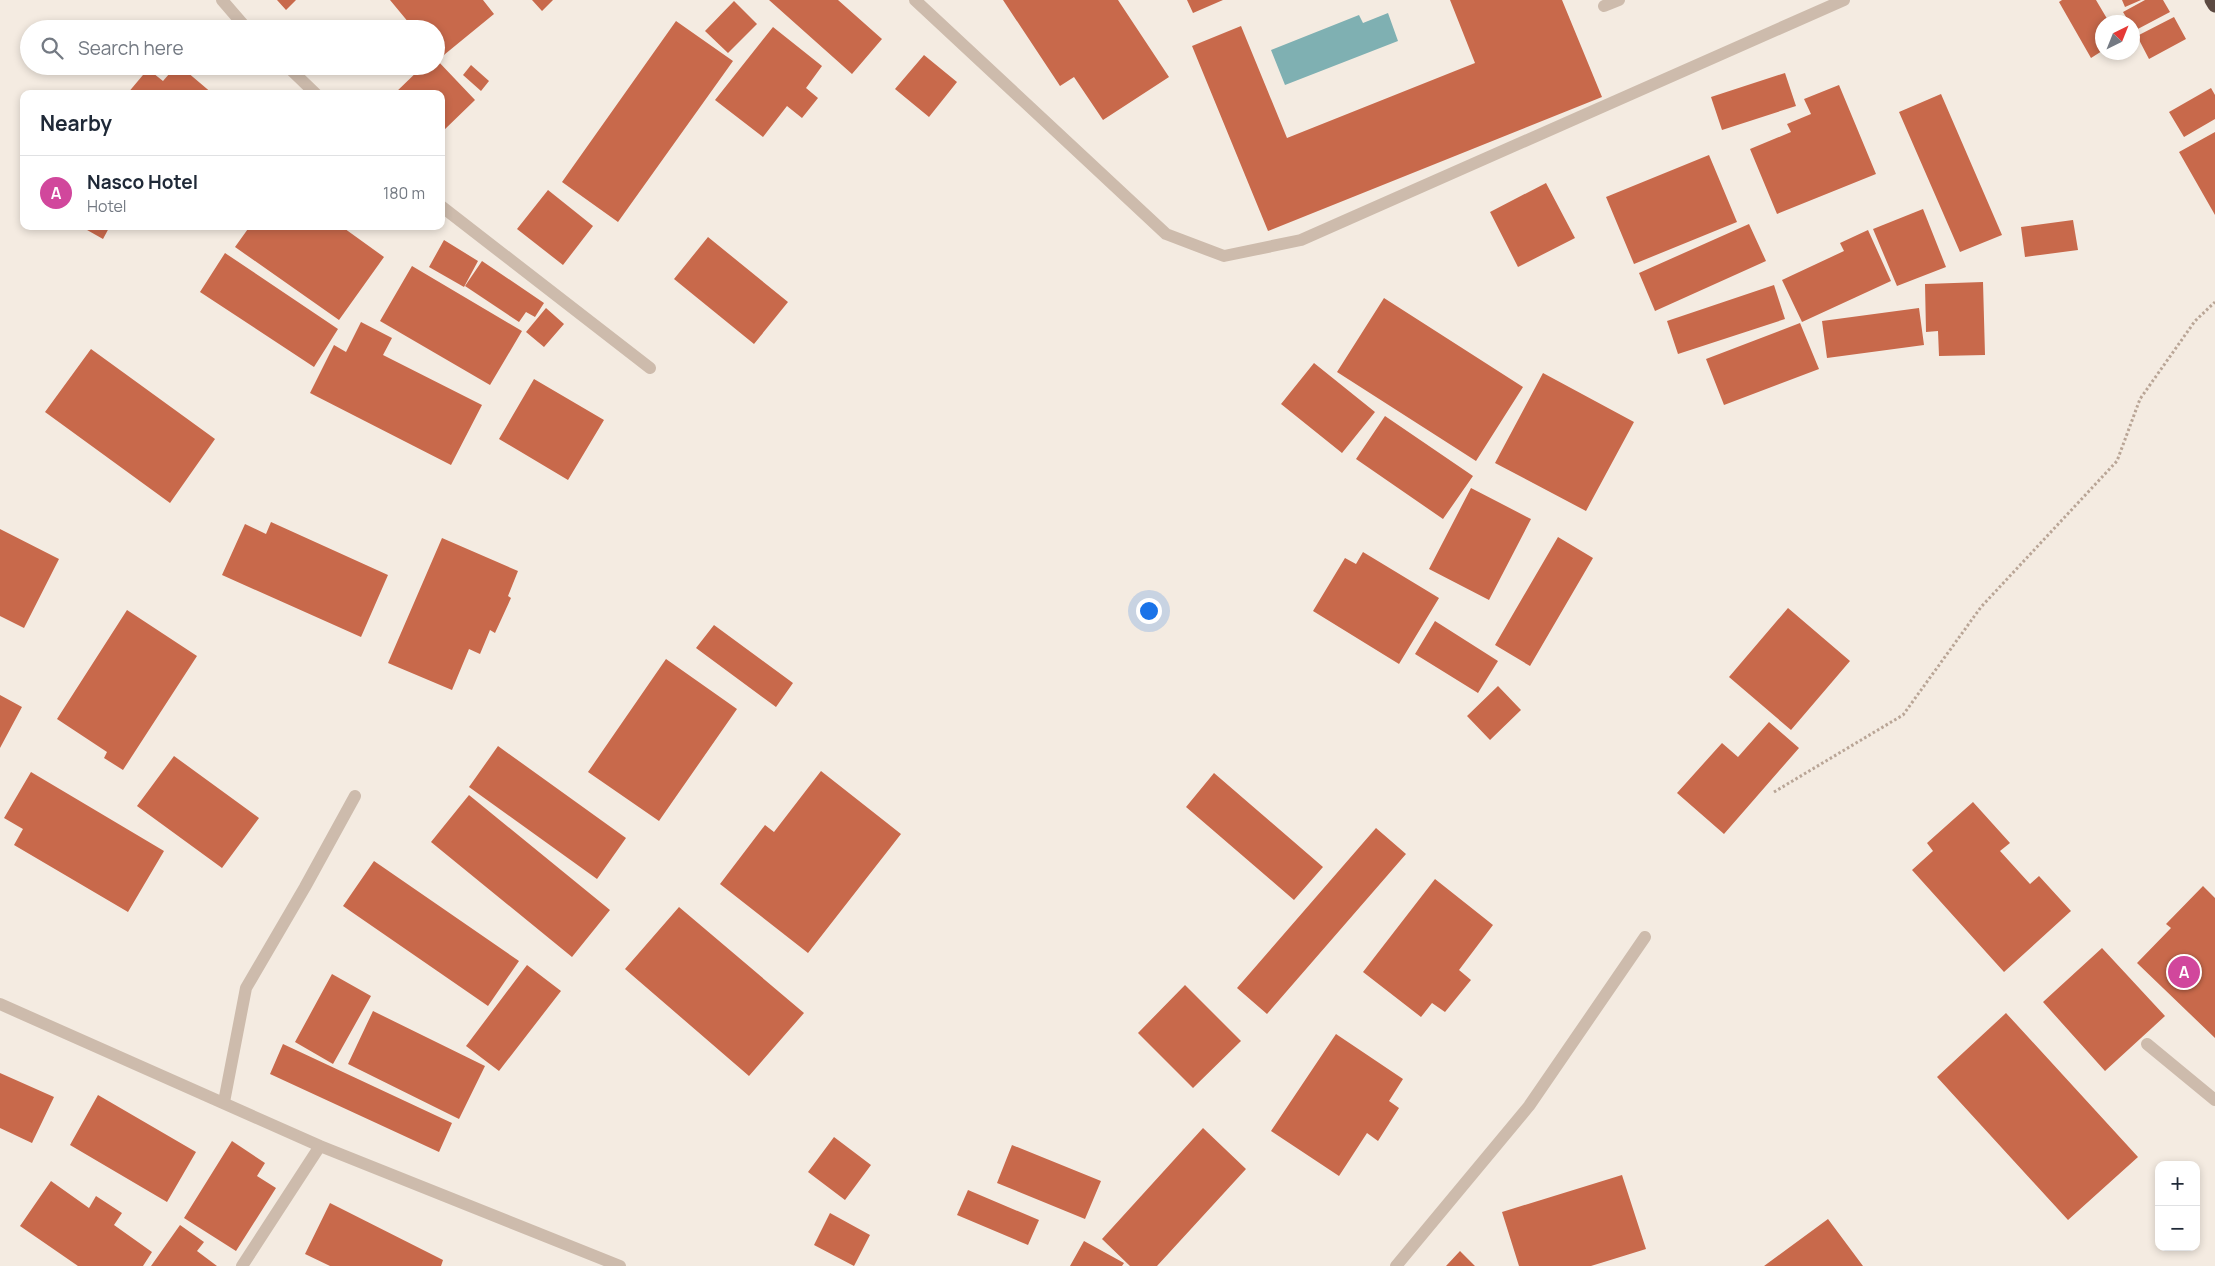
<!DOCTYPE html>
<html lang="en">
<head>
<meta charset="utf-8">
<style>
  body { margin:0; font-family:Manrope,sans-serif; background:#f2f2f3; color:#1f2937 }
  .controls { position:absolute; right:15px; bottom:15px; display:grid; overflow:hidden; border-radius:10px; box-shadow:0 2px 8px #0003 }
  .controls button { width:45px; height:45px; display:grid; place-items:center; padding:0; border:0; border-bottom:1px solid #e0e1e3; background:#fff; color:#1f2937; font:25px sans-serif }
  .compass { position:absolute; left:2095px; top:15px; width:45px; height:45px; border-radius:50%; background:#fff; box-shadow:0 2px 8px #0003; rotate:43deg }
  .you { position:absolute; left:1148px; top:610px; width:18px; height:18px; margin:-12px; border:4px solid #fff; border-radius:50%; background:#1a73e8; box-shadow:0 0 0 8px #1a73e833 }
  .badge { display:grid; place-items:center; width:32px; height:32px; border-radius:50%; background:#1f5a5e; color:#fff; font-size:16px; font-weight:700 }
  .pin { position:absolute; translate:-50% -50%; border:2px solid #fff; box-shadow:0 1px 5px #0006 }
  .list { margin:0; padding:0; list-style:none }
  h2 { display:flex; justify-content:space-between; align-items:center; height:65px; margin:0; padding:0 20px; font-size:21px }
  h2 small { font-size:16px; font-weight:400; color:#747a83 }
  .list li { display:grid; grid-template-columns:32px 1fr auto; gap:15px; align-items:center; box-sizing:border-box; height:75px; padding:0 20px; border-top:1px solid #e0e1e3 }
  .list b { display:block; font-size:19px; white-space:nowrap }
  .list p { margin:0; font-size:16px; white-space:nowrap; color:#747a83 }
  .list em { font-size:16px; font-style:normal; color:#747a83 }
  .icon { flex:none; width:28px; height:28px; fill:none; stroke:currentColor; stroke-width:2; stroke-linecap:round; stroke-linejoin:round }
  .map { position:relative; flex:none; width:2215px; height:1266px; overflow:hidden }
  .search { position:absolute; background:#fff; box-shadow:0 2px 8px #0003; left:20px; top:20px; width:425px; height:55px; display:flex; align-items:center; gap:12px; box-sizing:border-box; padding:0 18px; border-radius:28px; color:#747a83; font-size:19px }
  .panel { position:absolute; background:#fff; box-shadow:0 2px 8px #0003; left:20px; top:90px; width:425px; height:140px; border-radius:10px }
  .map>svg:first-child { display:block }
  .water { fill:#7fb0b2 }
  .building { fill:#c8694b }
  .lines { fill:none; stroke-linecap:round; stroke-linejoin:round }
  .path { stroke:#b9a596; stroke-width:3; stroke-dasharray:2.5 2.5; stroke-linecap:butt }
  .lane { stroke:#cdbbac; stroke-width:12 }
  .street { stroke:#cdbbac; stroke-width:12 }
  .highway { stroke:#5c4a42; stroke-width:15 }
</style>
</head>
<body>
<div class="map">
<svg width="2215" height="1266" viewBox="0 0 2215 1266">
  <rect width="100%" height="100%" fill="#f4ebe1"/>
  <path class="water" d="M1388 13 1398 41 1285 85 1271 50 1359 15 1363 23Z"/>
  <path class="building" d="M277 0H296L286 10Z
    M390 0H483L494 14 439 59 436 56V29H414Z
    M532 0H553L542 11Z
    M769 0H838L882 39 852 74Z
    M1003 0H1118L1169 77 1103 120 1074 77 1060 86Z
    M1187 0H1223L1193 13Z
    M1450 0H1562L1602 97 1268 231 1192 46 1241 26 1287 138 1475 63Z
    M2062 0H2096L2109 22H2102V51L2091 58 2059 2Z
    M2122 0H2141L2125 7Z
    M2145 0H2163L2170 12 2134 31 2132 22H2129L2123 12Z
    M734 1 757 24 728 53 705 31Z
    M2174 17 2186 39 2149 59 2137 36Z
    M676 21 733 61 618 222 562 182Z
    M773 27 822 66 806 88 818 98 802 118 787 106 763 137 715 100Z
    M924 55 957 82 929 117 895 89Z
    M436 59 475 100 441 133V94H394L423 66H436Z
    M471 65 489 81 481 91 463 75Z
    M176 66H180L213 94H127L148 69 163 81Z
    M1785 73 1796 106 1722 130 1711 97Z
    M1839 85 1876 174 1777 214 1750 149 1791 132 1787 124 1811 114 1804 99Z
    M2211 88 2215 95V119L2184 137 2169 112Z
    M1941 94 2002 235 1960 252 1899 112Z
    M2215 132V215L2179 152Z
    M1709 155 1737 222 1634 264 1606 197Z
    M1546 183 1575 238 1518 267 1490 212Z
    M548 190 593 226 563 265 517 229Z
    M1923 209 1946 267 1897 286 1873 229Z
    M2073 220 2078 250 2025 257 2021 227Z
    M1749 224 1766 261 1655 311 1639 273Z
    M80 226H110L103 239Z
    M250 226H341L384 257 339 320 235 247Z
    M1868 230 1891 281 1802 322 1782 280 1844 251 1840 243Z
    M708 237 788 302 754 344 674 279Z
    M444 240 478 261 464 287 429 267Z
    M225 253 338 329 314 367 200 292Z
    M482 261 544 303 535 317 526 312 519 322 465 286Z
    M412 266 522 331 490 385 380 321Z
    M1983 282 1985 355 1939 356 1938 331 1926 332 1925 284Z
    M1774 285 1785 319 1678 354 1667 321Z
    M1384 298 1523 387 1476 461 1337 372Z
    M546 308 564 324 544 347 526 332Z
    M1919 308 1924 345 1827 358 1822 321Z
    M361 322 392 338 383 355 482 405 451 465 310 393 334 345 346 352Z
    M1800 323 1819 369 1724 405 1706 359Z
    M91 349 215 439 170 503 45 412Z
    M1314 363 1375 412 1342 453 1281 404Z
    M1543 373 1634 422 1586 511 1495 463Z
    M534 379 604 420 568 480 499 439Z
    M1385 416 1473 476 1443 519 1356 459Z
    M1471 488 1531 519 1489 600 1429 569Z
    M271 522 388 575 361 637 222 575 245 524 266 534Z
    M0 529 59 559 24 628 0 616Z
    M1558 537 1593 558 1530 666 1495 645Z
    M442 538 518 571 508 596 511 598 495 633 490 630 480 654 469 649 452 690 388 663Z
    M1363 552 1439 598 1399 664 1313 611 1345 558 1356 564Z
    M1788 608 1850 661 1791 730 1729 677Z
    M127 610 197 656 123 770 104 758 107 752 57 719Z
    M1435 621 1498 661 1478 693 1415 654Z
    M714 625 793 683 776 707 696 648Z
    M666 659 737 709 659 821 588 772Z
    M1498 686 1521 710 1490 740 1467 716Z
    M0 695 22 707 0 748Z
    M1769 722 1799 748 1724 834 1677 793 1722 743 1738 757Z
    M498 746 626 838 597 879 469 787Z
    M174 756 259 818 222 868 137 806Z
    M821 771 901 834 808 953 720 884 765 825 774 832Z
    M31 772 164 851 128 912 14 845 23 829 4 818Z
    M1214 773 1323 867 1294 900 1186 807Z
    M469 795 610 910 572 957 431 842Z
    M1973 802 2010 843 2000 851 2030 884 2039 876 2071 911 2004 972 1912 870 1933 851 1927 843Z
    M1376 828 1406 854 1267 1014 1237 988Z
    M374 861 519 961 488 1006 343 906Z
    M1435 879 1493 925 1459 970 1471 980 1445 1012 1432 1003 1421 1017 1363 972Z
    M2203 886 2215 898V1038L2137 963 2171 928 2166 924Z
    M679 907 804 1013 749 1076 625 969Z
    M2102 948 2165 1016 2105 1071 2043 1002Z
    M527 965 561 991 499 1071 466 1046Z
    M332 974 371 996 333 1064 295 1042Z
    M1185 985 1241 1041 1193 1088 1138 1033Z
    M373 1011 485 1066 459 1119 348 1064Z
    M2006 1013 2138 1157 2068 1220 1937 1077Z
    M1336 1034 1403 1079 1389 1101 1399 1108 1378 1141 1367 1133 1339 1176 1271 1131Z
    M283 1044 452 1123 439 1152 270 1074Z
    M0 1073 54 1097 32 1143 0 1128Z
    M98 1095 196 1152 167 1202 70 1145Z
    M1203 1128 1246 1169 1157 1266H1130L1102 1239Z
    M834 1137 871 1165 845 1200 808 1172Z
    M232 1141 265 1163 257 1176 276 1188 236 1251 184 1218Z
    M1012 1145 1101 1181 1085 1219 997 1183Z
    M1622 1175 1646 1249 1591 1266H1519L1502 1212Z
    M51 1181 89 1208 96 1196 122 1213 114 1225 152 1252 143 1266H78L20 1226Z
    M968 1190 1039 1220 1028 1245 957 1215Z
    M330 1203 443 1260 441 1266H330L305 1254Z
    M830 1213 870 1235 854 1266 814 1245Z
    M1828 1219 1863 1266H1764Z
    M180 1225 204 1242 197 1251 217 1266H151Z
    M1084 1241 1124 1263 1122 1266H1070Z
    M1460 1251 1475 1266H1446Z"/>
  <g class="lines">
    <path class="path" d="M1774 792 1903 715 1981 607 2117 461 2140 399 2195 321 2215 302"/>
    <path class="lane" d="M915 0 1166 234 1224 256 1301 240 1844 0
      M1604 6 1619 0
      M2147 1044 2215 1100"/>
    <path class="street" d="M222 0 247 29
      M287 66 316 94
      M441 206 650 368
      M0 1004 320 1146 620 1266
      M224 1102 246 988 305 887 355 796
      M242 1266 320 1146
      M1396 1266 1529 1106 1645 937"/>
    <path class="highway" d="M2212 0 2215 5"/>
  </g>
</svg>
<div class="controls">
<button>+</button>
<button>−</button>
</div>
<svg class="compass" viewBox="-18 -18 36 36"><path d="M0-13l5 13h-10z" fill="#e53935"/><path d="M0 13l5-13h-10z" fill="#747a83"/></svg>
<div class="you"></div>
<div class="pin badge" style="left:2184px;top:972px;background:#d1479c">A</div>
<div class="search"><svg class="icon" aria-label="search" viewBox="0 0 24 24"><circle cx="10" cy="10" r="6"/><path d="M15 15l6 6"/></svg>Search here</div>
<section class="panel">
<h2>Nearby<small></small></h2>
<ul class="list">
<li><span class="badge" style="background:#d1479c">A</span><div><b>Nasco Hotel</b><p>Hotel</p></div><em>180 m</em></li>
</ul>
</section>
</div>
</body>
</html>
